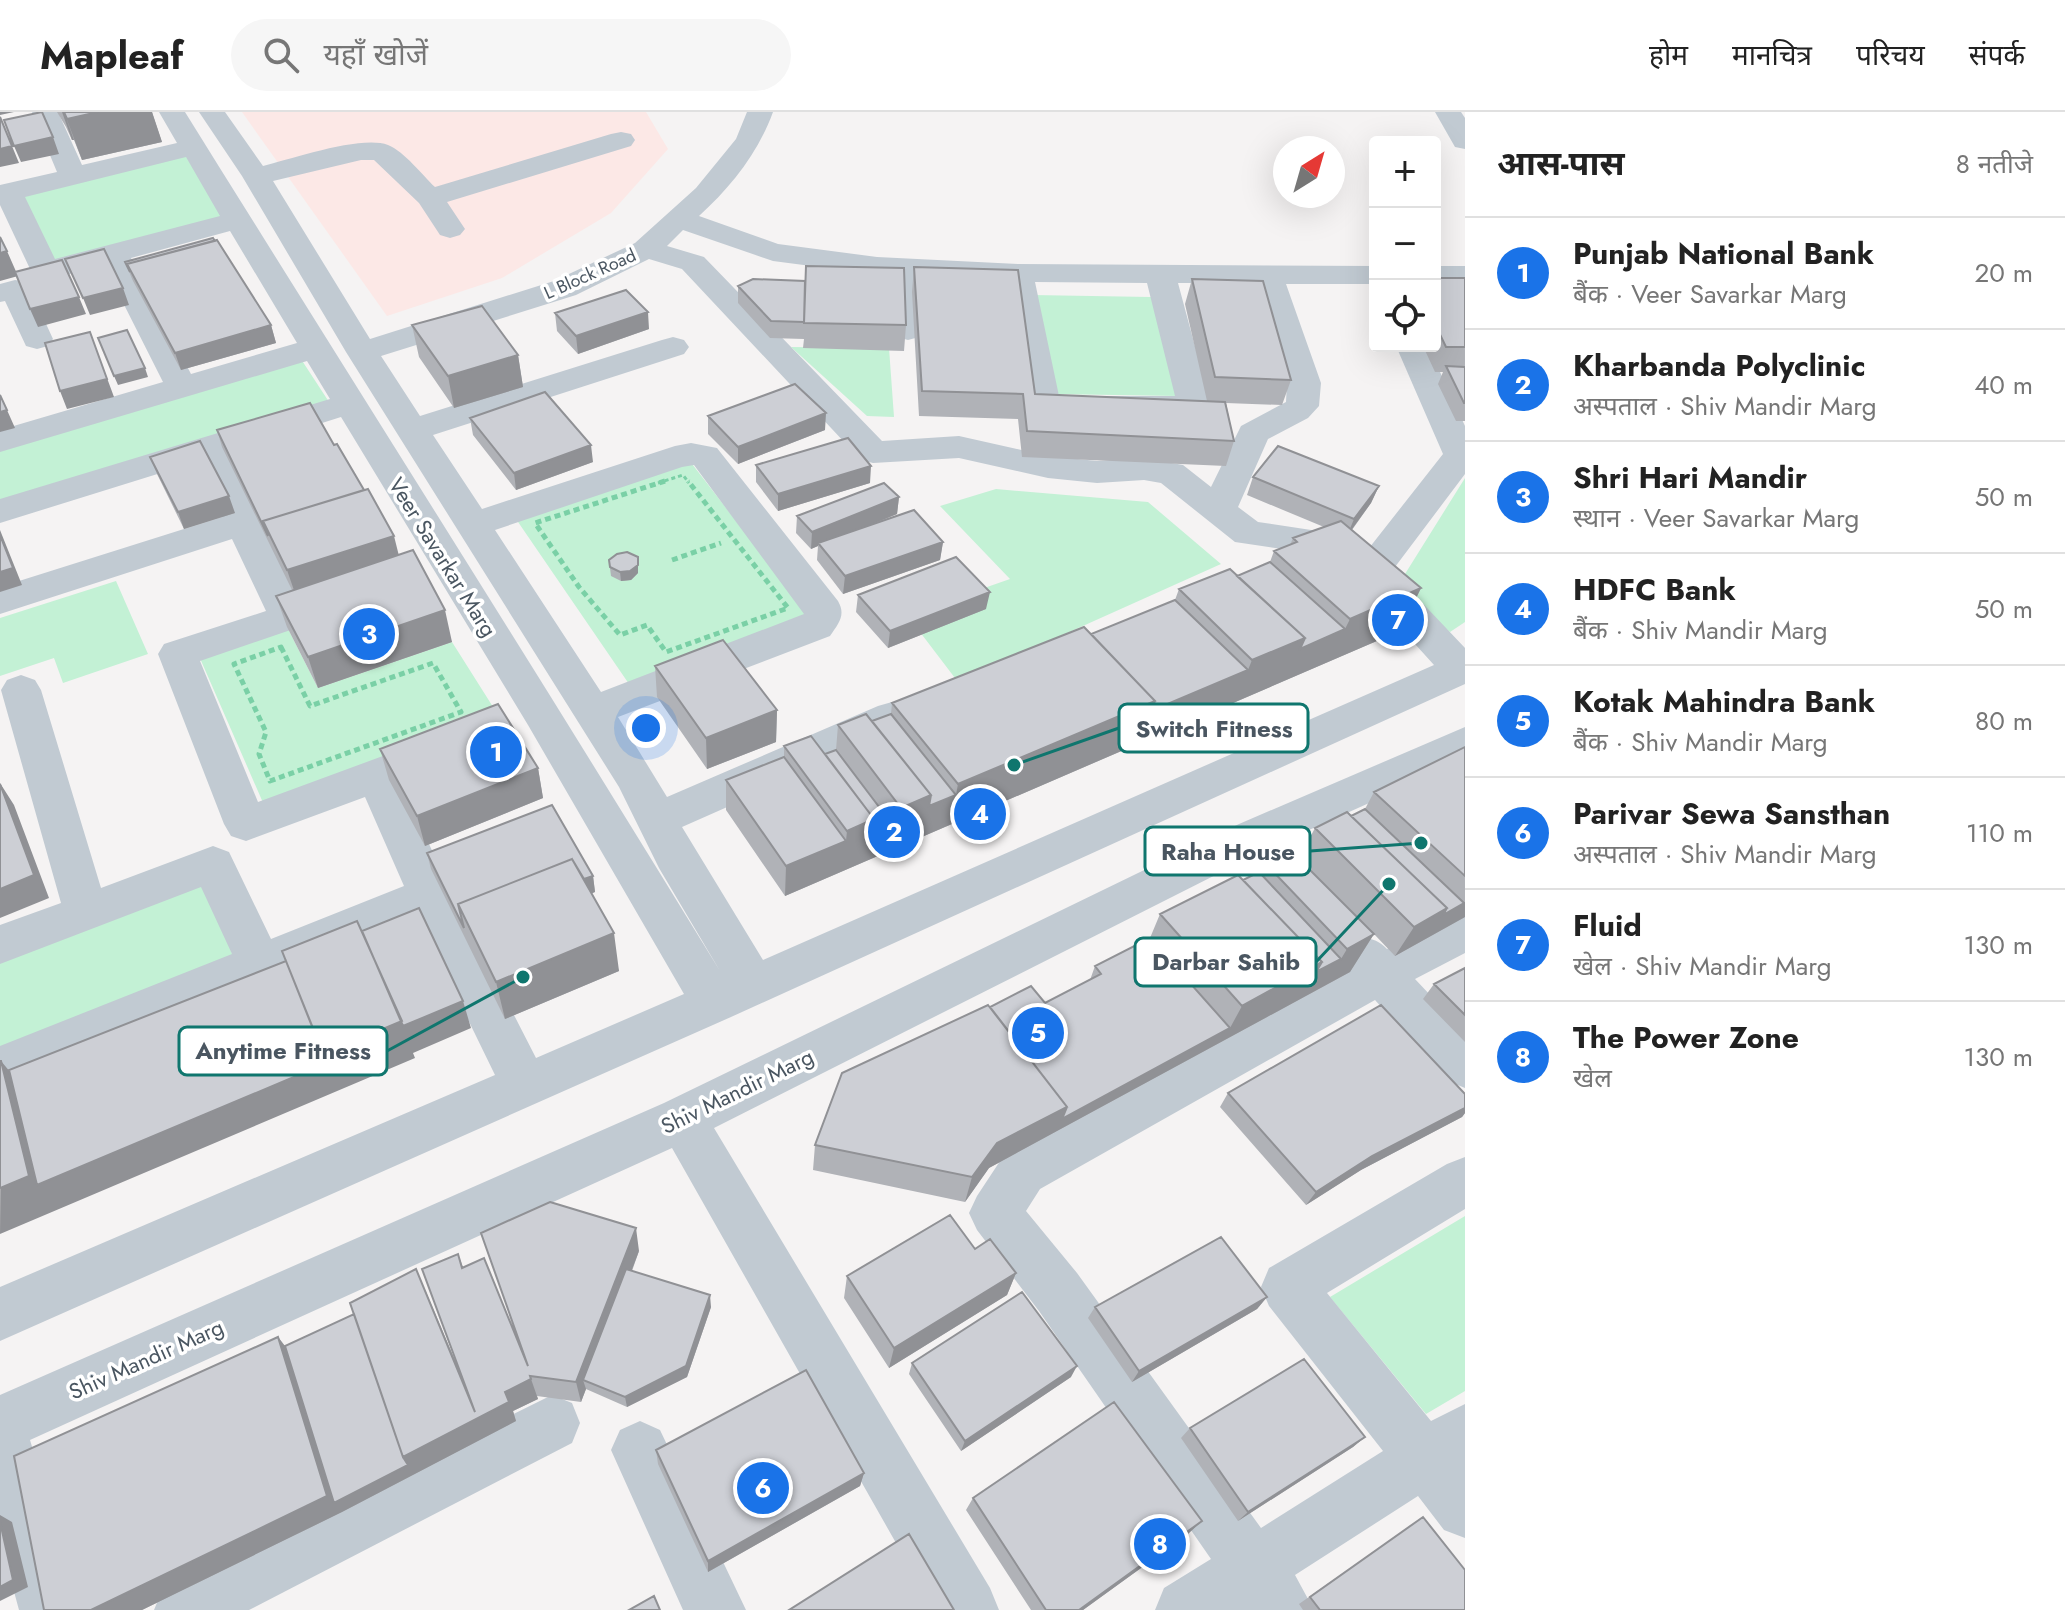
<!DOCTYPE html>
<html lang="hi">
<head>
<meta charset="utf-8">
<style>
  body { margin:0; font-family:Jost,"Noto Sans Devanagari",sans-serif; background:#f6f6f6; color:#222 }
  .controls { position:absolute; right:24px; top:24px; display:grid; overflow:hidden; border-radius:8px; box-shadow:0 8px 32px #0002 }
  .controls button { width:72px; height:72px; display:grid; place-items:center; padding:0; border:0; border-bottom:2px solid #e0e0e0; background:#fff; color:#222; font:40px sans-serif }
  .compass { position:absolute; left:1273px; top:24px; width:72px; height:72px; border-radius:50%; background:#fff; box-shadow:0 8px 32px #0002; rotate:37deg }
  .you { position:absolute; left:646px; top:616px; width:28px; height:28px; margin:-20px; border:6px solid #fff; border-radius:50%; background:#1a73e8; box-shadow:0 0 0 12px #1a73e833 }
  .badge { display:grid; place-items:center; width:52px; height:52px; border-radius:50%; background:#1a73e8; color:#fff; font-size:26px; font-weight:700 }
  .pin { position:absolute; translate:-50% -50%; border:4px solid #fff; box-shadow:0 2px 8px #0006 }
  .list { margin:0; padding:0; list-style:none }
  h2 { display:flex; justify-content:space-between; align-items:center; height:104px; margin:0; padding:0 32px; font-size:34px }
  h2 small { font-size:26px; font-weight:400; color:#767676 }
  .list li { display:grid; grid-template-columns:52px 1fr auto; gap:24px; align-items:center; box-sizing:border-box; height:112px; padding:0 32px; border-top:2px solid #e0e0e0 }
  .list b { display:block; font-size:30px; white-space:nowrap }
  .list p { margin:0; font-size:26px; white-space:nowrap; color:#767676 }
  .list em { font-size:26px; font-style:normal; color:#767676 }
  .icon { flex:none; width:44px; height:44px; fill:none; stroke:currentColor; stroke-width:2; stroke-linecap:round; stroke-linejoin:round }
  .map { position:relative; flex:none; width:1465px; height:1498px; overflow:hidden }
  header { display:flex; align-items:center; gap:48px; box-sizing:border-box; height:112px; padding:0 40px; background:#fff; border-bottom:2px solid #e0e0e0 }
  header strong { font-size:38px }
  nav { display:flex; gap:44px; margin-inline-start:auto; font-size:28px }
  .search { width:560px; height:72px; background:#f6f6f6; display:flex; align-items:center; gap:20px; box-sizing:border-box; padding:0 28px; border-radius:44px; color:#767676; font-size:30px }
  main { display:flex }
  aside { flex:1; background:#fff }
  .map>svg:first-child { display:block }
  .medical { fill:#fce8e6 }
  .green { fill:#c3f1d5 }
  .lines { fill:none; stroke-linecap:round; stroke-linejoin:round }
  .path-far1 { stroke:#7ad0a6; stroke-width:3; stroke-dasharray:4 3; stroke-linecap:butt }
  .path { stroke:#7ad0a6; stroke-width:5; stroke-dasharray:6 4; stroke-linecap:butt }
  .minor { fill:#c1cad2; fill-rule:evenodd }
  .wall { fill:#b0b2b7 }
  .shaded-wall { fill:#909195 }
  .building { fill:#cdcfd5; stroke:#909195; stroke-width:2 }
  .labels { text-anchor:middle; stroke-width:7; stroke-linejoin:round; paint-order:stroke }
  .far-street-label { font-size:18px; fill:#4a5661; stroke:#fff }
  .street-label { font-size:22px; fill:#4a5661; stroke:#fff }
  .leader { fill:none; stroke:#0f766e; stroke-width:3 }
  .callout-dot { fill:#0f766e; stroke:#fff; stroke-width:3 }
  .callout { fill:#fff; stroke:#0f766e; stroke-width:3 }
  .callout-label { font-size:24px; text-anchor:middle; font-weight:bold; fill:#4a5661 }
</style>
</head>
<body>
<header>
<strong>Mapleaf</strong>
<div class="search"><svg class="icon" aria-label="search" viewBox="0 0 24 24"><circle cx="10" cy="10" r="6"/><path d="M15 15l6 6"/></svg>यहाँ खोजें</div>
<nav><a>होम</a><a>मानचित्र</a><a>परिचय</a><a>संपर्क</a></nav>
</header>
<main>
<div class="map">
<svg width="1465" height="1498" viewBox="0 0 1465 1498">
  <rect width="100%" height="100%" fill="#f5f3f3"/>
  <path class="medical" d="M242 0H646L668 37 611 101 502 166 387 204Z"/>
  <path class="green" d="M184 41 226 107 53 152 19 81Z
    M1032 183 1151 185 1178 284 1050 282Z
    M791 235 889 236 894 305 867 304Z
    M299 244 331 293 0 396V334Z
    M689 348 808 502 629 572 516 407Z
    M1465 366V510L1450 520 1395 478Z
    M996 377 1148 390 1221 452 958 570 907 503 1010 467 940 394Z
    M116 469 148 542 63 571 54 546 0 564V506Z
    M287 515 318 576 452 530 500 606 264 693 199 544Z
    M205 765 235 850 0 941V840Z
    M1465 1104V1279L1426 1302 1330 1185Z"/>
  <g class="lines">
    <path class="path-far1" d="M658 371 683 363 689 371"/>
    <path class="path" d="M665 369 535 411 579 475 620 523 647 513 666 540 788 496 688 369
      M672 448 721 431
      M281 535 310 594 433 551 461 600 270 669 259 642 266 620 234 552Z"/>
    <path class="minor" d="M32 0H58L82 53 177 31 159 0H185C363 286 544 571 720 859L659 756 619 675 346 240 242 64 199 0H225L263 54C292 47 361 23 388 33 405 40 422 63 435 75L611 22 621 20 631 22 635 28 631 34 447 90 465 117 460 123 450 126 440 123 419 91 374 48H361L273 69 370 227 554 169 635 131 696 76 736 27 747 0H773C758 41 731 75 699 104L778 132 877 145 1018 152 1375 154V172H1286L1321 271 1319 294 1308 306 1268 327 1238 395 1258 410 1331 421 1366 440 1443 342 1396 234H1428L1465 314V362L1392 459 1465 536V572L731 905 0 1229V1175L495 963 419 807 0 978V934L232 842 201 775 0 852V813L61 791 1 578 7 568 21 563 35 568 41 578 101 776 213 734 229 740 271 827 404 774 365 685 246 729 231 724 224 712 158 542 164 532 266 499 232 427 0 502V475L222 405 196 350 0 411V387L330 287 307 249 0 340V318L163 270 104 153 46 168 35 165 31 159 0 93V73L57 60ZM186 45 220 104 55 147 25 85ZM683 118 773 149 888 164 892 218 897 225 908 228 919 225 924 218 918 165 1004 169 1027 294 1032 301 1044 304H1194L1206 301 1211 294 1178 171H1255L1287 271 1286 290 1241 314 1211 375 1183 353 1144 346 1097 349 1048 344 959 324 882 329 704 145 667 134ZM230 119 297 231 191 262 131 146ZM649 147 682 157 861 348 873 351 959 346 1048 366 1097 371 1144 368 1161 371 1235 430 1310 441 1353 459 1358 469 1434 553 763 848 682 715 906 616 912 605 906 594 892 590 878 594 667 685 618 605 830 524C839 511 846 503 838 489L717 336 691 331 675 334 482 397 433 323 684 242 689 235 684 228 673 225 662 228 420 304 381 244 576 183ZM1035 170 1147 171 1175 284H1059ZM341 305 528 613 684 882 536 946 452 782 401 671 459 649 465 638 459 627 444 622 429 627 258 690 200 549 355 496 361 487 355 478 342 474 299 488 227 341ZM694 353 804 502 601 580 495 418 682 355Z
      M1435 0H1461L1465 6V37L1455 35Z
      M1435 154H1465V172H1435Z
      M15 168 26 170 30 177 53 227 48 234 37 237 26 234 5 189 0 190V172Z
      M1465 615V648L1269 736 714 1016 990 1476 999 1498H934L672 1036 30 1328 81 1498H19L0 1428V1283L664 991 1239 712Z
      M1465 800V841L1415 867 1465 920V976L1448 969 1375 888 1040 1077 1026 1099 1077 1161 1261 1416 1383 1339 1269 1194 1261 1175 1269 1156 1447 1052 1465 1045V1097L1327 1181 1431 1309 1465 1292V1426L1444 1418 1418 1384 1295 1463 1314 1498H1155L1164 1476 1211 1447 1039 1199 977 1118 969 1101 977 1084 1004 1043 1347 857 1341 844 1348 830C1363 825 1374 824 1387 837Z
      M552 1283 572 1291 580 1311 572 1331 249 1498H154L163 1476Z
      M640 1309 660 1318 746 1498H683L611 1338 620 1318Z"/>
  </g>
  <path class="wall" d="M57 0H152L162 30 82 48 74 28H72L66 15Z
    M215 129 271 213 276 231 181 258 133 169 125 150Z
    M914 155 1035 282 1207 289 1185 192 1192 167 1291 268 1282 293 1226 291 1234 329 1226 354 1022 345 1018 307 919 304 912 180Z
    M1435 166H1465V309H1456L1438 272 1443 260H1435L1423 234H1435Z
    M738 174 906 213 904 239 803 236 804 227 770 226 738 191Z
    M555 201 649 217 578 242 557 219Z
    M412 213 518 243 523 275 454 296 419 245Z
    M708 304 825 318 738 352 708 322Z
    M470 306 593 350 516 378 473 323Z
    M217 318 334 333 399 443 452 530 318 576 287 515 276 484 292 478 222 335Z
    M150 345 235 401 184 417 157 362Z
    M756 353 870 371 778 399 756 370Z
    M1253 365 1379 374 1371 391 1352 418 1421 476 1400 519 785 784 726 698V668L784 645V634L825 642 836 638 838 613 872 609 891 602 892 591 1091 522 1175 488 1179 477 1237 464 1270 450 1274 439 1290 433 1293 426 1324 415 1247 383Z
    M899 385 897 402 872 413 943 430 940 448 843 482 817 448 818 434 811 437 796 421 797 404Z
    M609 448 638 461 631 468 621 469 611 464Z
    M858 483 986 497 888 536 856 500Z
    M655 554 777 598 776 630 707 657 657 585Z
    M1465 635V805L1395 844 1374 822 1350 860 989 1056 965 1090 813 1058 815 1033 990 895 1045 891 1090 868 1095 854 1150 826 1160 802 1243 768 1259 760 1264 750 1299 746 1315 716 1351 704 1365 697 1374 680Z
    M380 637 538 656 543 686 425 734 389 668Z
    M427 741 593 764 595 780 592 781 619 859 505 907 431 757Z
    M1465 856V930L1423 887 1434 872Z
    M1228 981 1465 982V1001L1462 1005 1361 1058 1306 1093 1220 995Z
    M975 1137 1016 1161 1007 1183 889 1256 844 1186 847 1164Z
    M639 1139 632 1159 711 1195 687 1265 627 1295 586 1277 581 1290 537 1284 538 1287 513 1299 516 1309 342 1400 142 1498H44L278 1225 285 1234 426 1180 466 1274 458 1142 463 1155 528 1254Z
    M1267 1185 1257 1197 1132 1270 1088 1206 1095 1195Z
    M912 1251 1071 1265 961 1339 909 1262Z
    M1190 1316 1365 1325 1353 1335 1238 1409 1181 1326Z
    M656 1338 864 1361 860 1374 708 1460 658 1352Z
    M973 1386 1188 1422 1083 1498H1031L966 1398Z
    M1423 1405 1465 1498H1303L1299 1492Z"/>
  <path class="shaded-wall" d="M0 0H14L0 3Z
    M62 0H64L74 28H72Z
    M64 0H152L162 30 82 48Z
    M53 25 59 42 21 50 14 34Z
    M12 34 19 51 0 55V37Z
    M7 139 18 164 0 169V141Z
    M123 176 129 193 90 203 83 186Z
    M79 185 86 202 38 215 30 197Z
    M648 200 649 217 578 242 576 224Z
    M271 213 276 231 181 258 175 241Z
    M90 220 114 285 67 297 60 279Z
    M518 243 523 275 454 296 448 264Z
    M145 256 148 265 118 273 114 264Z
    M7 298 15 316 0 320V300Z
    M826 301 825 318 738 352V335Z
    M591 333 593 350 516 378 514 361Z
    M871 354 870 371 778 399V382Z
    M1379 374 1371 391 1347 424 1354 407Z
    M229 384 235 401 184 417 178 400Z
    M899 385 897 402 820 433 818 431V434L811 437 812 420Z
    M0 418 22 473 0 480Z
    M394 424 402 456 298 490 287 458Z
    M943 430 940 448 843 482 845 464Z
    M638 445V461L631 468 621 469 620 460Z
    M1421 476 1400 519 924 724 929 694 956 683 958 672 1155 589 1248 558 1252 548 1305 526 1345 517 1350 507Z
    M990 480 986 497 888 536 890 519Z
    M445 498 452 530 318 576 308 545Z
    M777 598 776 630 707 657 706 626Z
    M538 656 543 686 425 734 417 704Z
    M0 671 14 693 49 786 0 806Z
    M931 683 924 724 843 759 847 719 874 707 898 720 901 696Z
    M846 729 843 759 785 784 786 754Z
    M593 764 595 780 475 828 468 814Z
    M1465 790V805L1395 844 1414 815 1447 796 1443 803Z
    M614 821 619 859 505 907 496 870Z
    M1374 822 1350 860 989 1056 965 1090 972 1065 997 1031 1067 995 1230 916 1242 894 1322 850 1341 847 1347 837Z
    M463 889 471 916 413 941 415 946 0 1122 1 949 31 985 323 942 402 909Z
    M1465 996V1001L1462 1005 1361 1058 1306 1093 1316 1080 1372 1044Z
    M636 1116 639 1139 589 1270 583 1268 586 1277 581 1290 576 1270Z
    M416 1157 479 1306 505 1280 531 1267 538 1287 513 1299 516 1309 342 1400 142 1498H91L278 1225 293 1245 403 1345Z
    M1016 1161 1007 1183 889 1256 894 1236Z
    M710 1183 711 1195 687 1265 627 1295 625 1285Z
    M1267 1185 1257 1197 1132 1270 1139 1259Z
    M1077 1254 1071 1265 961 1339 965 1329Z
    M1365 1325 1353 1335 1238 1409 1248 1400Z
    M864 1361 860 1374 708 1460V1449Z
    M0 1403 12 1410 28 1475 0 1489Z
    M1202 1409 1188 1422 1083 1498H1079Z"/>
  <path class="building" d="M42 0 53 25 14 34 4 8Z
    M64 0H98L67 7Z
    M0 5 12 34 0 37Z
    M0 125 7 139 0 141Z
    M213 126 215 129 127 152 130 160 125 150Z
    M217 128 271 213 175 241 127 152Z
    M104 137 123 176 83 186 65 147Z
    M62 148 79 185 30 197 15 160Z
    M806 154 904 156 906 213 804 211Z
    M914 155 1018 158 1035 282 1225 290 1234 329 1027 319 1023 282 922 279Z
    M1435 166H1465V235H1446L1435 212Z
    M753 167 805 169 804 210 771 209 738 174Z
    M1192 167 1263 169 1291 268 1215 265Z
    M626 178 648 200 576 224 555 201Z
    M482 194 518 243 448 264 412 213Z
    M127 218 145 256 114 264 98 226Z
    M90 220 107 267 60 279 45 231Z
    M1446 254 1465 255V291H1464Z
    M795 272 826 301 738 335 708 304Z
    M545 280 591 333 514 361 470 306Z
    M0 283 7 298 0 300Z
    M310 291 334 333 337 332 364 378 263 409 268 424 217 318Z
    M848 326 871 354 778 382 756 353Z
    M200 329 229 384 178 400 150 345Z
    M1278 334 1379 374 1354 407 1253 365Z
    M884 371 899 385 812 420 797 404Z
    M368 377 394 424 287 458 263 409Z
    M914 398 943 430 845 464 818 431Z
    M1341 409 1421 476 1350 507 1274 439 1297 430 1293 426Z
    M0 423 13 456 0 460Z
    M413 438 445 498 308 545 276 484Z
    M627 440 638 445V453L630 459 620 460 610 455 609 448 617 442Z
    M956 445 990 480 890 519 858 483Z
    M1270 450 1345 517 1300 537 1305 526 1237 464Z
    M1230 457 1305 526 1252 548 1179 477Z
    M1175 488 1248 558 1151 599 1155 589 1091 522Z
    M1084 515 1155 589 958 672 892 591Z
    M723 528 777 598 706 626 655 554Z
    M498 592 538 656 417 704 380 637Z
    M866 602 931 683 901 696 838 613Z
    M891 602 956 683 929 694 931 683 872 609Z
    M811 624 874 707 847 719 784 634Z
    M1465 635V764L1374 680Z
    M836 638 898 720 871 732 874 707 825 642Z
    M784 645 846 729 786 754 726 668Z
    M0 672 34 763 0 777Z
    M552 693 593 764 584 767 572 747 458 792 464 816 427 741Z
    M1365 697 1464 791 1443 803 1447 796 1351 704Z
    M1347 700 1447 796 1414 815 1315 716Z
    M1289 737 1374 822 1347 837 1264 750Z
    M572 747 614 821 496 870 458 792Z
    M1259 760 1341 847 1316 860 1322 850 1243 768Z
    M1238 763 1322 850 1242 894 1160 802Z
    M419 796 463 889 403 914 362 819Z
    M357 809 402 909 323 942 282 839Z
    M1150 826 1230 916 1062 1007 1067 995 990 895 1031 874 1045 891 1101 862 1095 854Z
    M286 849 327 951 37 1073 9 958Z
    M1465 856V903L1434 872Z
    M988 893 1067 995 997 1031 972 1065 815 1033 842 961Z
    M1381 893 1465 982V996L1372 1044 1316 1080 1228 981Z
    M0 949H1L29 1064 0 1076Z
    M550 1090 636 1116 576 1270 530 1264 531 1267 505 1280 509 1290 403 1345 350 1191 416 1157 475 1300 422 1157 458 1142 462 1156 484 1146 528 1254 481 1121Z
    M950 1103 975 1137 990 1127 1016 1161 894 1236 847 1164Z
    M1221 1125 1267 1185 1139 1259 1095 1195Z
    M626 1157 710 1183 686 1254 625 1285 583 1268Z
    M1022 1180 1077 1254 965 1329 912 1251Z
    M354 1202 403 1345 408 1353 334 1391 285 1234Z
    M278 1225 327 1384 91 1498H44L14 1344Z
    M1304 1247 1365 1325 1248 1400 1190 1316Z
    M806 1258 864 1361 708 1449 656 1338Z
    M1114 1290 1202 1409 1079 1498H1046L973 1386Z
    M1423 1405 1465 1458V1498H1320L1310 1485Z
    M0 1410 13 1468 0 1475Z
    M909 1422 954 1498H789Z
    M654 1484 660 1498H629Z"/>
  <g class="labels">
    <g class="far-street-label">
      <text transform="translate(590 162) rotate(-24)" y="6">L Block Road</text>
    </g>
    <g class="street-label">
      <text transform="translate(443 445) rotate(58)" y="8">Veer Savarkar Marg</text>
      <text transform="translate(737 979) rotate(-26)" y="8">Shiv Mandir Marg</text>
      <text transform="translate(146 1247) rotate(-24)" y="8">Shiv Mandir Marg</text>
    </g>
  </g>
  <path class="leader" d="M1014 653L1119 616M1421 731L1310 739M1389 772L1316 850M523 865L387 939"/>
  <g class="callout-dot">
    <circle cx="1014" cy="653" r="8"/>
    <circle cx="1421" cy="731" r="8"/>
    <circle cx="1389" cy="772" r="8"/>
    <circle cx="523" cy="865" r="8"/>
  </g>
  <g class="callout">
    <rect x="1119" y="592" width="189" height="48" rx="8"/>
    <rect x="1145" y="715" width="165" height="48" rx="8"/>
    <rect x="1135" y="826" width="181" height="48" rx="8"/>
    <rect x="179" y="915" width="208" height="48" rx="8"/>
  </g>
  <g class="callout-label">
    <text x="1214" y="625">Switch Fitness</text>
    <text x="1228" y="748">Raha House</text>
    <text x="1226" y="858">Darbar Sahib</text>
    <text x="283" y="947">Anytime Fitness</text>
  </g>
</svg>
<div class="controls">
<button>+</button>
<button>−</button>
<button><svg class="icon" aria-label="locate" viewBox="0 0 24 24"><circle cx="12" cy="12" r="6"/><path d="M12 2v4M12 18v4M2 12h4M18 12h4"/></svg></button>
</div>
<svg class="compass" viewBox="-18 -18 36 36"><path d="M0-13l5 13h-10z" fill="#e53935"/><path d="M0 13l5-13h-10z" fill="#767676"/></svg>
<div class="you"></div>
<div class="pin badge" style="left:496px;top:640px">1</div>
<div class="pin badge" style="left:894px;top:720px">2</div>
<div class="pin badge" style="left:369px;top:522px">3</div>
<div class="pin badge" style="left:980px;top:702px">4</div>
<div class="pin badge" style="left:1038px;top:921px">5</div>
<div class="pin badge" style="left:763px;top:1376px">6</div>
<div class="pin badge" style="left:1398px;top:508px">7</div>
<div class="pin badge" style="left:1160px;top:1432px">8</div>
</div>
<aside>
<h2>आस-पास<small>8 नतीजे</small></h2>
<ul class="list">
<li><span class="badge">1</span><div><b>Punjab National Bank</b><p>बैंक · Veer Savarkar Marg</p></div><em>20 m</em></li>
<li><span class="badge">2</span><div><b>Kharbanda Polyclinic</b><p>अस्पताल · Shiv Mandir Marg</p></div><em>40 m</em></li>
<li><span class="badge">3</span><div><b>Shri Hari Mandir</b><p>स्थान · Veer Savarkar Marg</p></div><em>50 m</em></li>
<li><span class="badge">4</span><div><b>HDFC Bank</b><p>बैंक · Shiv Mandir Marg</p></div><em>50 m</em></li>
<li><span class="badge">5</span><div><b>Kotak Mahindra Bank</b><p>बैंक · Shiv Mandir Marg</p></div><em>80 m</em></li>
<li><span class="badge">6</span><div><b>Parivar Sewa Sansthan</b><p>अस्पताल · Shiv Mandir Marg</p></div><em>110 m</em></li>
<li><span class="badge">7</span><div><b>Fluid</b><p>खेल · Shiv Mandir Marg</p></div><em>130 m</em></li>
<li><span class="badge">8</span><div><b>The Power Zone</b><p>खेल</p></div><em>130 m</em></li>
</ul>
</aside>
</main>
</body>
</html>
